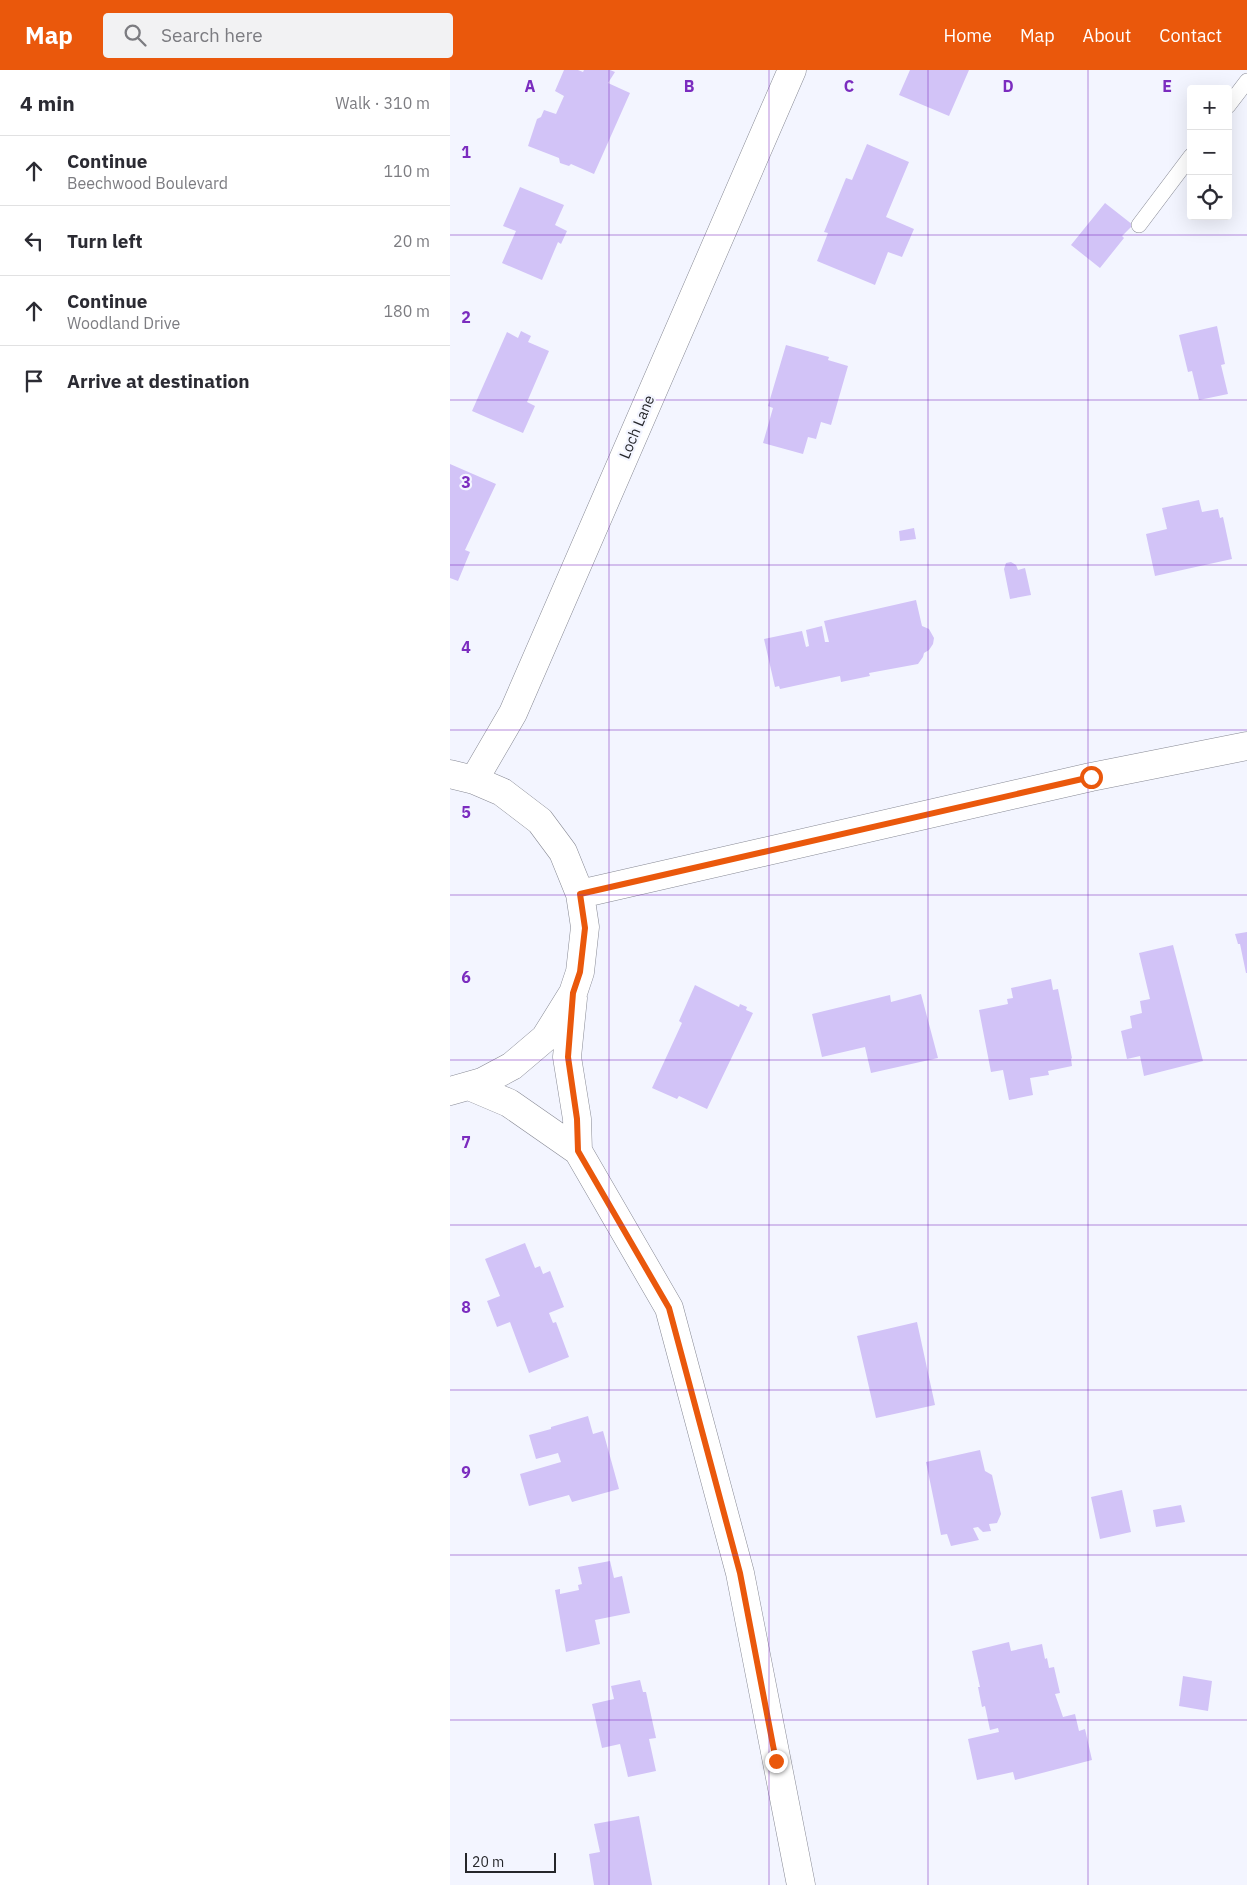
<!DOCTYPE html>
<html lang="en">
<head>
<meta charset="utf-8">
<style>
  body { margin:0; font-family:"IBM Plex Sans",sans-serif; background:#f2f2f3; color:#2b2b33 }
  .controls { position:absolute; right:15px; top:15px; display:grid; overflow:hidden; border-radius:5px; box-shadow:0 5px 20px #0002 }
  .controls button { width:45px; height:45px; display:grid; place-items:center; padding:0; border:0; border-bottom:1px solid #e1e1e2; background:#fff; color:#2b2b33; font:25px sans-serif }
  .scale { position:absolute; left:15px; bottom:12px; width:91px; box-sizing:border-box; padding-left:5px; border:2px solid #25262a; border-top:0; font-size:14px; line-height:18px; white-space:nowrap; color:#25262a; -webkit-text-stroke:4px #f3f5ff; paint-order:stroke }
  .stop { position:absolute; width:15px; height:15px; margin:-11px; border:4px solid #ea580c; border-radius:50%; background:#fff }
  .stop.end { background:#ea580c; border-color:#fff; box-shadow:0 1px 5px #0008 }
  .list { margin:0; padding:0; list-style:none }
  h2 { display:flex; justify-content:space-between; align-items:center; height:65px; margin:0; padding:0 20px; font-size:21px }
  h2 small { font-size:16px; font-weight:400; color:#7c7c81 }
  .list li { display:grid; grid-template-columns:32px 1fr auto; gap:15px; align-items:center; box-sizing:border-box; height:70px; padding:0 20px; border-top:1px solid #e1e1e2 }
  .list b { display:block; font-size:19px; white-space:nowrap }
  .list p { margin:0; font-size:16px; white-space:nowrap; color:#7c7c81 }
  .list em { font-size:16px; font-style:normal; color:#7c7c81 }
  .icon { flex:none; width:28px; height:28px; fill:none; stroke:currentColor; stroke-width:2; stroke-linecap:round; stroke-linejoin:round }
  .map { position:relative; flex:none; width:797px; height:1815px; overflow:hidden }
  header { display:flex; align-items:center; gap:30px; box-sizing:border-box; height:70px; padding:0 25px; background:#ea580c; color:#fff }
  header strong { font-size:24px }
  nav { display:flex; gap:28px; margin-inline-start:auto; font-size:18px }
  .search { width:350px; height:45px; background:#f2f2f3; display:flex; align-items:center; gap:12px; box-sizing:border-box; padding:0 18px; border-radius:5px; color:#7c7c81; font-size:19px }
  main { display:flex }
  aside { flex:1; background:#fff }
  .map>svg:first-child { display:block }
  .building { fill:#d2c3f7 }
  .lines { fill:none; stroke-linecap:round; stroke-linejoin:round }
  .service-casing { stroke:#878994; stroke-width:16 }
  .minor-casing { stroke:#878994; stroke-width:29 }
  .service { stroke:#fff; stroke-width:15 }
  .minor { stroke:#fff; stroke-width:28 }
  .route { stroke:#ea580c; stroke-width:6 }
  .grid { fill:none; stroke:#7b2cbf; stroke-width:1; stroke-opacity:0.55 }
  .labels { text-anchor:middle; stroke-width:4.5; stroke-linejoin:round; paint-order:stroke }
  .street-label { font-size:15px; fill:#25262a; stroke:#f3f5ff }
  .grid-label { font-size:16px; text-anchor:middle; font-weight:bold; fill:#7b2cbf; stroke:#f3f5ff; stroke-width:4.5; stroke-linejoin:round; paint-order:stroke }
</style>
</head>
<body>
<header>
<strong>Map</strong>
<div class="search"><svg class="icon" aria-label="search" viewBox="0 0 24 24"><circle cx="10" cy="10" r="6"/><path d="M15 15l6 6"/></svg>Search here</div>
<nav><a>Home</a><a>Map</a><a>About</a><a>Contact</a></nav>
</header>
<main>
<aside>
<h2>4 min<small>Walk · 310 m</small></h2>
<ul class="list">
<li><svg class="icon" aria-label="ahead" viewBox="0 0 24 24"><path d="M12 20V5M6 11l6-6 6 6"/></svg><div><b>Continue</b><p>Beechwood Boulevard</p></div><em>110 m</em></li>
<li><svg class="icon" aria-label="left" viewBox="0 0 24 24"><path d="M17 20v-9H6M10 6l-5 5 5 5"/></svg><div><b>Turn left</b></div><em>20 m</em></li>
<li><svg class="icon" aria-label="ahead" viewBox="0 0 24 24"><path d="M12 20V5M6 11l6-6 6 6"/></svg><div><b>Continue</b><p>Woodland Drive</p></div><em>180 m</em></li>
<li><svg class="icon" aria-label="arrive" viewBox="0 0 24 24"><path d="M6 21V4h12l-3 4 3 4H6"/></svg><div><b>Arrive at destination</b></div></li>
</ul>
</aside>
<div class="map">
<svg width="797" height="1815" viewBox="0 0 797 1815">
  <rect width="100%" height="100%" fill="#f3f5ff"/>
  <path class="building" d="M114 0H128L133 2 134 0H160L165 2 158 13 180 23 144 104 121 94 119 96 110 93 109 88 78 76 87 49 91 47 94 40 106 44 114 26 105 21Z
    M460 0H519L499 46 449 25Z
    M417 74 459 92 436 147 464 159 452 187 438 182 425 215 367 191 378 163 374 162 396 108 402 110Z
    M70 117 114 135 105 155 117 161 111 174 108 172 92 210 52 193 66 161 53 156Z
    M655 133 683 155 672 166 674 168 650 198 621 175Z
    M767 256 775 294 771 295 778 324 749 330 742 301 738 302 729 265Z
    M71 261 81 266 78 272 99 281 77 332 85 336 73 363 22 341 57 262 68 268Z
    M336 275 379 287 378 290 398 296 381 355 371 352 366 369 358 367 353 384 313 373 323 338 318 336Z
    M0 394 46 414 15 480 20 482 8 511 0 508Z
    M749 430 752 442 768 439 770 448 773 447 782 489 705 506 696 464 717 459 712 438Z
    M464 458 466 469 450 471 449 461Z
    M561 492 566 495 568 500 575 498 581 525 560 529 554 499 556 493Z
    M466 530 472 556 479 559 484 568 483 574 479 580 474 583 473 587 468 594 419 603 420 606 391 612 390 606 330 619 329 616 325 617 314 569 352 561 356 577 359 576 356 560 372 556 375 572H379L374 551Z
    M797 862V903H796L790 874H788L785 864Z
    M723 875 753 991 694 1006 690 986 677 989 671 961 682 958 680 946 692 943 690 931 700 929 689 883Z
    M601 909 603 920 608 919 622 988 621 989 622 996 598 1001 599 1005 580 1008 583 1025 559 1030 553 1000 541 1002 529 940 558 934 557 929 563 928 561 918Z
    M245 915 289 937 290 934 297 937 296 940 303 943 257 1039 229 1026 227 1029 202 1018 232 953 229 951Z
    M471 924 488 988 421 1003 415 977 372 987 362 944 440 925 441 932Z
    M75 1173 85 1198 90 1196 93 1204 100 1201 114 1237 99 1243 103 1253 106 1252 119 1287 79 1303 60 1252 47 1257 37 1231 50 1226 35 1189Z
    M467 1252 485 1335 426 1348 407 1266Z
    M138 1346 143 1364 153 1361 169 1419 122 1432 119 1425 79 1436 70 1404 111 1392 108 1383 86 1389 79 1365 101 1359V1357Z
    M530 1380 535 1401 542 1405 551 1444 547 1453 539 1454 541 1461 533 1462 528 1457 523 1458 529 1470 501 1476 497 1464 491 1465 476 1392Z
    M672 1420 681 1462 650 1469 641 1427Z
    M731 1435 735 1452 706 1457 703 1440Z
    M160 1491 164 1508 172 1506 180 1543 145 1550 150 1574 116 1582 105 1520 110 1519V1524L129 1520 128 1515 132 1514 128 1497Z
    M559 1572 561 1581 592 1574 595 1589 597 1588 599 1598 604 1597 610 1623 605 1624 613 1647 625 1644 629 1661 635 1659 642 1690 565 1710 563 1702 527 1710 518 1669 549 1662 548 1658 540 1660 535 1636 532 1637 528 1617H530L522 1581Z
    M733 1606 762 1611 758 1641 729 1636Z
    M190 1610 193 1622H196L206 1668 199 1669 206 1701 178 1707 170 1674 152 1678 142 1634 164 1629 161 1616Z
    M189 1746 202 1815H144L139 1784 150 1782 144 1754Z"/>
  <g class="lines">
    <g class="service-casing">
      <path id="service" d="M778 36 797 11
        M689 155 741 86"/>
    </g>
    <g class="minor-casing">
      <path id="minor" d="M0 704 24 710 52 722 90 751 113 782 130 824 135 857 130 902 123 923 95 968 62 996 32 1012 0 1021
        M24 710 63 643 342 0
        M130 824 641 707 797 676
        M123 928 117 987 127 1049 128 1081
        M19 1016 59 1033 128 1081 219 1238 290 1503 351 1815"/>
    </g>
    <use href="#service" class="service"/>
    <use href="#minor" class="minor"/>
  </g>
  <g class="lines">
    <path class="route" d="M326 1691 290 1503 219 1238 128 1081 127 1049 118 987 123 923 130 902 135 858 130 824 641 707"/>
  </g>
  <path class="grid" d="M159 0V1815M319 0V1815M478 0V1815M638 0V1815M0 165H797M0 330H797M0 495H797M0 660H797M0 825H797M0 990H797M0 1155H797M0 1320H797M0 1485H797M0 1650H797"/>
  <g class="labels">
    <g class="street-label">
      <text transform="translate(187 357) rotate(-67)" y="5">Loch Lane</text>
    </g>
  </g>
  <g class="grid-label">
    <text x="80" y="22">A</text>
    <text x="239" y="22">B</text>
    <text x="399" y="22">C</text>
    <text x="558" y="22">D</text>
    <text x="717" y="22">E</text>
    <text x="16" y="88">1</text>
    <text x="16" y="253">2</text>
    <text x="16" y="418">3</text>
    <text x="16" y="583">4</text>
    <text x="16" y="748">5</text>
    <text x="16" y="913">6</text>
    <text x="16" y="1078">7</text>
    <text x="16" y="1243">8</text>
    <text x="16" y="1408">9</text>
  </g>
</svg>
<div class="controls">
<button>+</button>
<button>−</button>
<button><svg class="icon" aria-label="locate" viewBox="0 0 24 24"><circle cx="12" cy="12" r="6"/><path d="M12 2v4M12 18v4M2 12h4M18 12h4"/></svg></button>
</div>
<div class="scale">20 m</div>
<div class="stop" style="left:641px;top:707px"></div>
<div class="stop end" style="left:326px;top:1691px"></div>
</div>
</main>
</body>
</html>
